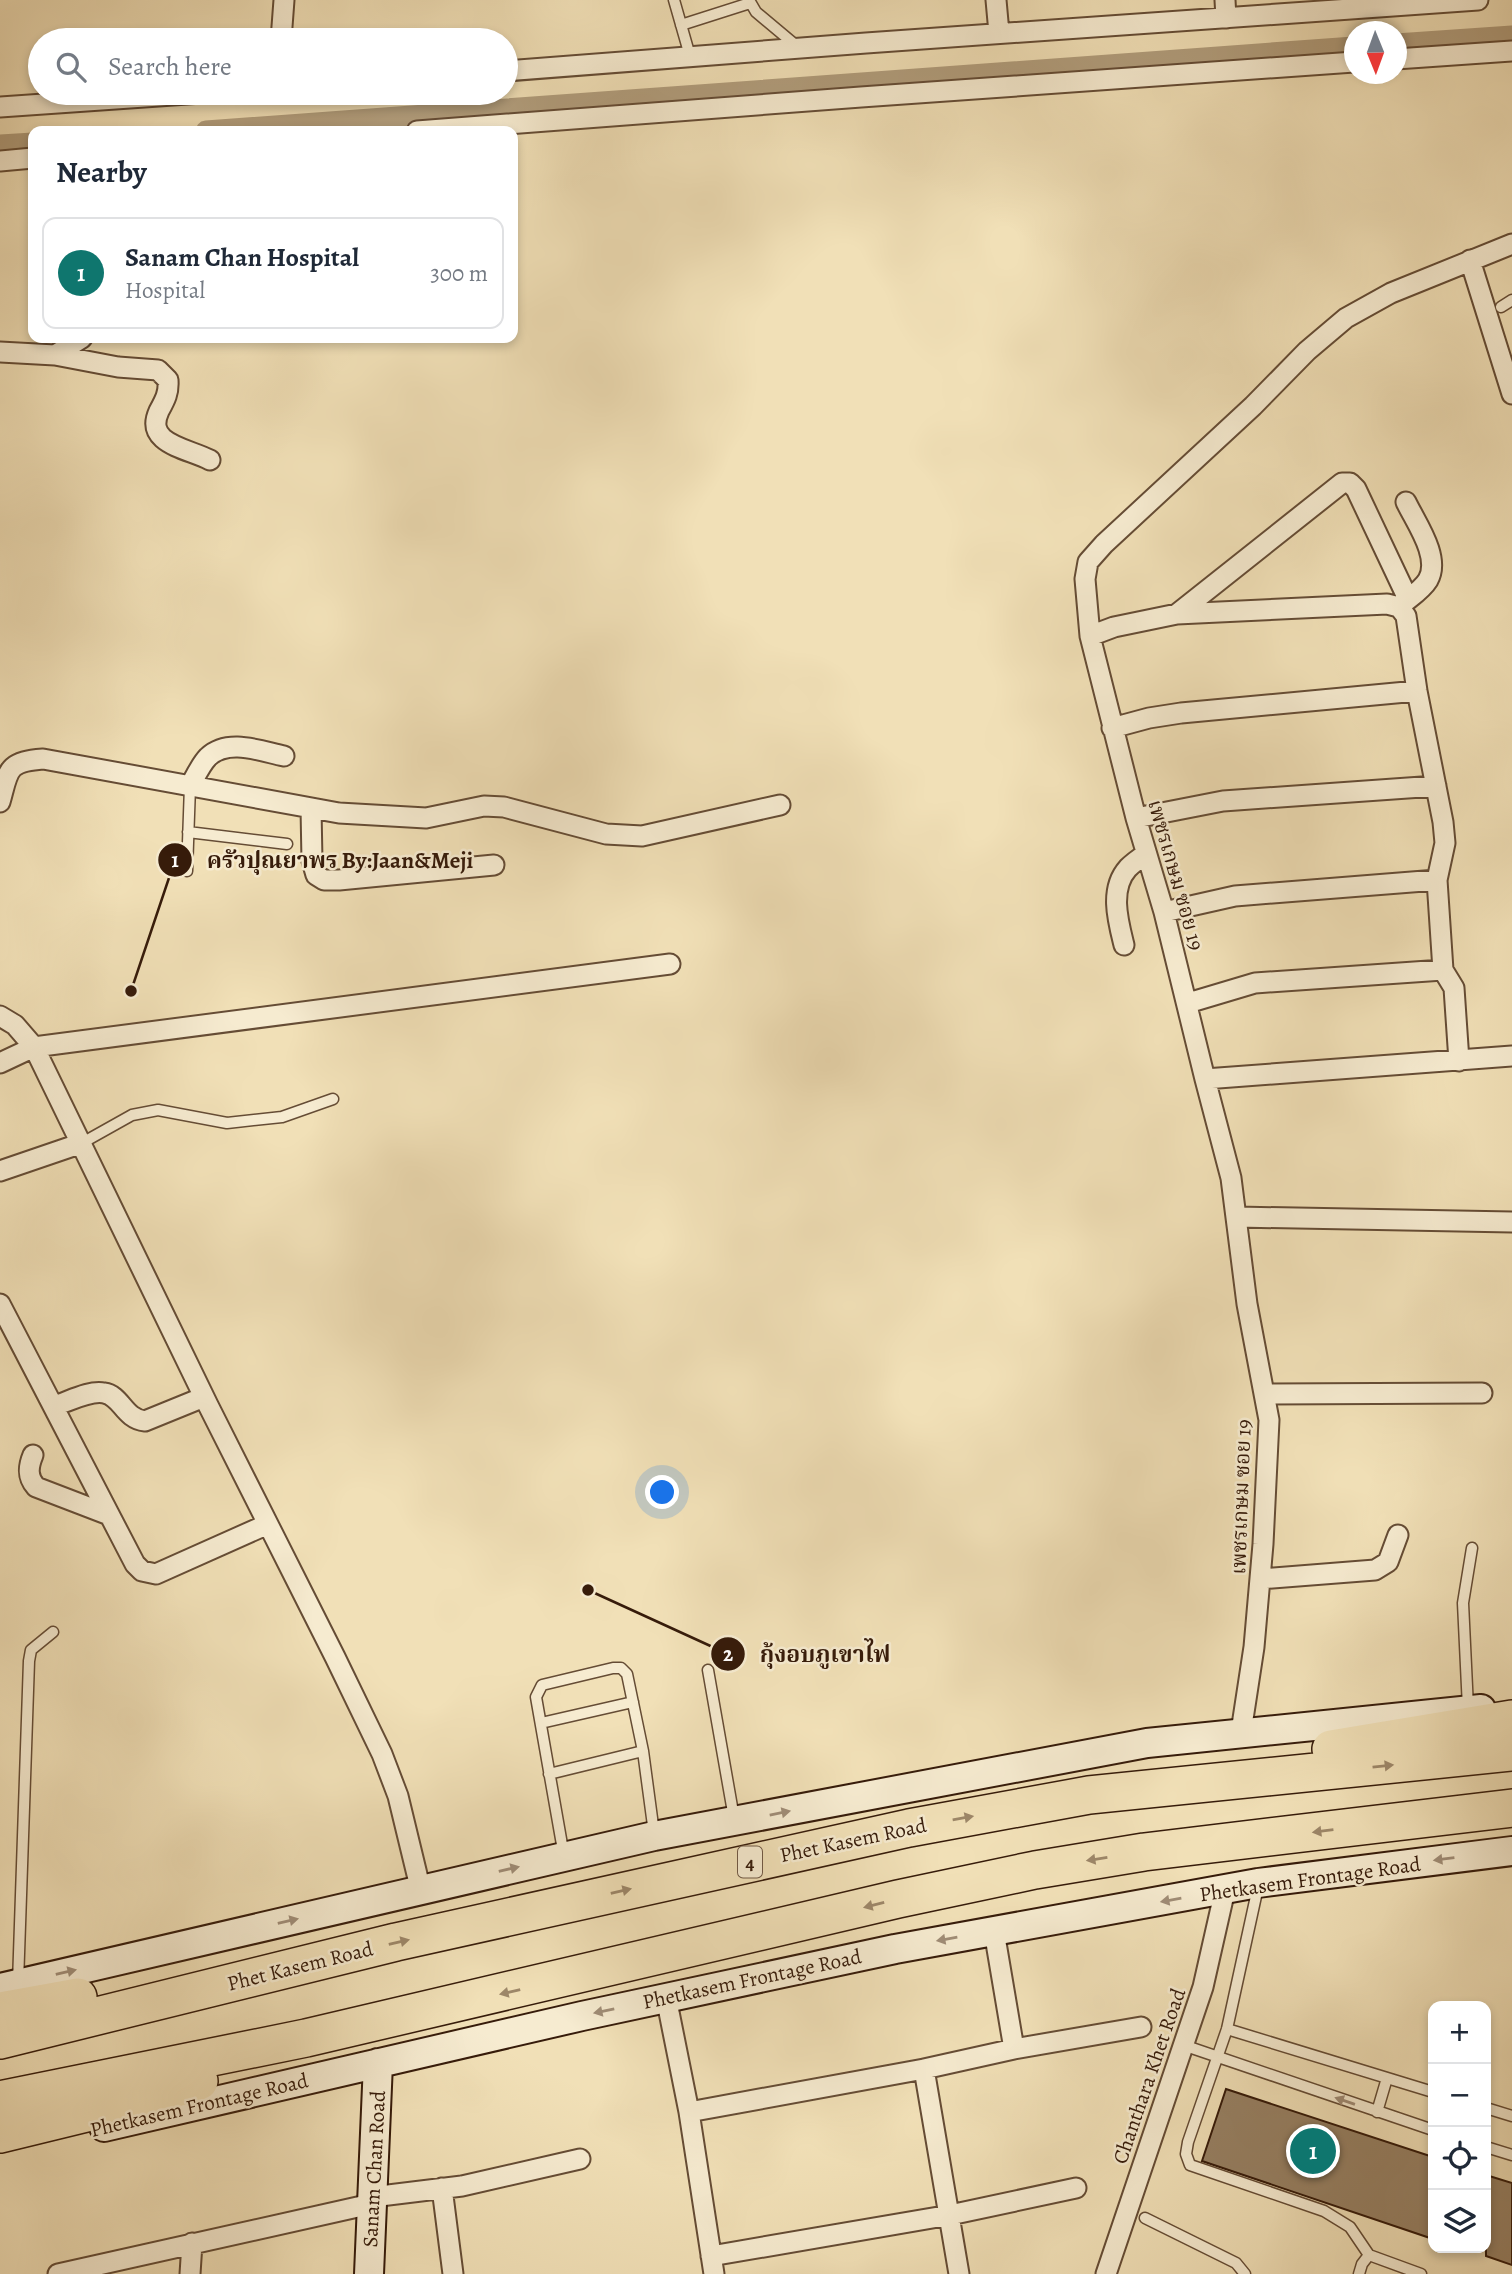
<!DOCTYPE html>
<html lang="en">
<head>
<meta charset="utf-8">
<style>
  body { margin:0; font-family:Alegreya,"Noto Serif Thai",serif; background:#f2f2f3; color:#1f2937 }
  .controls { position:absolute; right:21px; bottom:21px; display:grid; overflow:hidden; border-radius:14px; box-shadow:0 4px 10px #0003 }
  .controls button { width:63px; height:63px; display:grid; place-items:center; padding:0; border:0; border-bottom:2px solid #e0e1e3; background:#fff; color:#1f2937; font:35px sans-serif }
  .compass { position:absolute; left:1344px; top:21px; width:63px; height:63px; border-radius:50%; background:#fff; box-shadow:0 4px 10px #0003; rotate:179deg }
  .you { position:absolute; left:663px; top:1493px; width:24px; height:24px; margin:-18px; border:5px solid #fff; border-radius:50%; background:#1a73e8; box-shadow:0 0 0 10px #1a73e833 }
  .badge { display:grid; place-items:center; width:46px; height:46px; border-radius:50%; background:#0f766e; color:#fff; font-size:23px; font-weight:700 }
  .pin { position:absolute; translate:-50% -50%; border:4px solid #fff; box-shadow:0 2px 7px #0006 }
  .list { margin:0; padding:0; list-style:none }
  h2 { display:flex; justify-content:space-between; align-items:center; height:91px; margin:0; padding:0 28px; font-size:30px }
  h2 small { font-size:23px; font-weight:400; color:#747a83 }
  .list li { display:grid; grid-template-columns:46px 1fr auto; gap:21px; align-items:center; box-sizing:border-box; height:112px; margin:0 14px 14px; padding:0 14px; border:2px solid #e0e1e3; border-radius:14px }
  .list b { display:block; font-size:26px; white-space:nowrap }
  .list p { margin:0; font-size:23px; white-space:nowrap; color:#747a83 }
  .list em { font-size:23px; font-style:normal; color:#747a83 }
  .icon { flex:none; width:38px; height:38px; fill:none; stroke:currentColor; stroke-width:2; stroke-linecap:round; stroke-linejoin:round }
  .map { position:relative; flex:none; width:1512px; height:2274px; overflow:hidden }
  .search { position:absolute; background:#fff; box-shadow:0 4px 10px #0003; left:28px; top:28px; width:490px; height:77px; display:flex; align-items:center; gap:18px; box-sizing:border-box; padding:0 24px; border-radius:38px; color:#747a83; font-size:26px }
  .panel { position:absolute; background:#fff; box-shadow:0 4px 10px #0003; left:28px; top:126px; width:490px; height:217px; border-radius:14px }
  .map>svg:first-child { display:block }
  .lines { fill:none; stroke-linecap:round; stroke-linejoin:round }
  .canal { stroke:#b19d7c; stroke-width:21 }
  .building { fill:#978164; stroke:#361b0a; stroke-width:2 }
  .lane-casing { stroke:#654c35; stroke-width:13 }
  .street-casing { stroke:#654c35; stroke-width:23 }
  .secondary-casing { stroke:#361b0a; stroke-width:32 }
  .highway-casing { stroke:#361b0a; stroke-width:40 }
  .lane { stroke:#f6ebd0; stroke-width:10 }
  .street { stroke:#f6ebd0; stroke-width:19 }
  .secondary { stroke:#f6ebd0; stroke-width:28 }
  .highway { stroke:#f1e0b7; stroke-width:37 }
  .oneway { fill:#9d8769 }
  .oneway2 { fill:#a08d77 }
  .labels { text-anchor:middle; stroke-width:5; stroke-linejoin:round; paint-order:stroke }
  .shield { fill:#f6ebd0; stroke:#705945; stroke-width:2 }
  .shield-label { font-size:19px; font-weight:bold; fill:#361b0a }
  .street-label { font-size:21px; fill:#361b0a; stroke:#f6ebd0 }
  .leader { fill:none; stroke:#361b0a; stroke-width:2.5 }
  .callout-dot { fill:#361b0a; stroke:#f6ebd0; stroke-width:2.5 }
  .mark-label { font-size:21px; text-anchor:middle; font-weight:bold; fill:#fff }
  .callout-label { font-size:23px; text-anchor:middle; font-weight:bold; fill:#361b0a; stroke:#f6ebd0; stroke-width:5; stroke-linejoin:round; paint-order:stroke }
</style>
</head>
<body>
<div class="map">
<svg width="1512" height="2274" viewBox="0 0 1512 2274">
  <rect width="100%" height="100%" fill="#f1e0b7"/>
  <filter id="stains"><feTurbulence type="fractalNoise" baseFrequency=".00286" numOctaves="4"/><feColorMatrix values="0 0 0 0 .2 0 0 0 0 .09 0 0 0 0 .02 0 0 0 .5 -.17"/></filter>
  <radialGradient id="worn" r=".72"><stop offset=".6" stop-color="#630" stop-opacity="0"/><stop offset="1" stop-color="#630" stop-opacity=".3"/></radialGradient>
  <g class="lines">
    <path class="canal" d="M1396 44 1512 36
      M206 131 1354 47
      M0 145 33 143"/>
  </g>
  <path class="building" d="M1226 2089 1433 2157V2239L1202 2161Z
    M1486 2175 1512 2183V2265L1486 2256Z"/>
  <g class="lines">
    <g class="lane-casing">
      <path id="lane" d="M674 0 690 56
        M749 0 756 12 799 48
        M681 25 750 3
        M1501 307 1512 300
        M188 832 287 844
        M187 871 190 786
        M82 1143 132 1115 158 1110 227 1123 282 1117 333 1099
        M708 1670 734 1818
        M1468 1708 1463 1603 1472 1548
        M541 1723 633 1702
        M549 1774 643 1751
        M564 1856 536 1697 542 1685 613 1668H621L627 1674 643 1751 654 1833
        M1258 1887 1227 2029 1188 2142 1186 2154 1190 2165 1324 2211 1350 2227 1369 2255
        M18 1983 29 1661 31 1650 53 1632
        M1227 2029 1433 2092
        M1183 2045 1433 2130
        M1486 2108 1512 2116
        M1377 2112 1387 2078
        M1486 2147 1512 2155
        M1145 2218 1236 2263 1245 2274
        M1359 2274 1362 2264 1369 2255 1421 2274"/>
    </g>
    <g class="street-casing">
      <path id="street" d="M996 0 999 33
        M1225 0 1226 18
        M281 40 284 0
        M1396 59 1512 51
        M506 71 866 43 1478 0
        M0 107 202 93
        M417 131 861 97 1354 62
        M0 161 33 158
        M1470 260 1512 394
        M0 352 55 355 118 367 158 370 168 380C169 393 165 400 159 411 144 444 187 448 210 460
        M55 355 82 338
        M1400 606C1409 598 1422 590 1428 580 1441 557 1416 523 1406 502
        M1177 614 1342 483H1350L1356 489 1408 599
        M1090 636 1114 627 1177 614 1387 604 1399 607 1406 616 1417 691 1443 822 1445 843 1437 880 1443 970 1454 988 1459 1061
        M1112 728 1149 718 1181 713 1417 691
        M190 786C195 777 201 764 208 757 228 738 260 751 284 756
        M0 802C9 770 6 762 43 759L339 813 426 818 484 806 504 807 606 834 642 836 780 805
        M311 808 312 861 316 875 324 880H339L494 865
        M1136 818 1223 801 1436 786
        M1164 912 1235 896 1437 880
        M1124 945C1118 921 1109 889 1128 868 1133 863 1140 858 1146 854
        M1188 1003 1255 983 1443 970
        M0 1016 15 1025 34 1047 208 1405 335 1657 382 1754 398 1796 421 1891
        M0 1063 34 1047 670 964
        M1205 1079 1512 1056
        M0 1171 82 1143
        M1237 1217 1512 1222
        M0 1304 135 1564 142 1571 156 1574 268 1524
        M1265 1394 1482 1393
        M54 1406C68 1402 89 1390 104 1393 121 1395 124 1419 145 1421L204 1397
        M33 1455C28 1467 27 1477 36 1487L109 1515
        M1260 1579 1375 1570 1388 1562 1398 1535
        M1241 1732 1254 1647 1263 1544 1269 1420 1247 1304 1231 1178 1205 1079 1164 912 1136 818 1090 636 1085 579 1088 562 1104 544 1253 406 1307 351 1346 318 1391 293 1512 244
        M994 1931 1014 2049
        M666 1997 689 2112 714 2274
        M924 2069 1014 2049 1141 2027
        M689 2112 924 2069 959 2274
        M442 2188 453 2274
        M372 2197 462 2186 580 2159
        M711 2256 950 2215 1076 2188
        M58 2274 371 2204
        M190 2274 192 2243
        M1106 2274 1203 1987 1225 1890"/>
    </g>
    <g class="secondary-casing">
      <path id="secondary" d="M0 1988 654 1836 1147 1743 1481 1709
        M104 2127 582 2016 895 1949 1258 1883 1512 1851
        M369 2274 378 2063"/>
    </g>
    <g class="highway-casing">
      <path id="highway" d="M1331 1749 1512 1719
        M0 2011 78 1997
        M0 2040 396 1942 909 1828 1089 1795 1512 1752
        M0 2100 306 2038 898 1899 1035 1870 1144 1852 1512 1808
        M0 2134 127 2103 199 2081"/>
    </g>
    <use href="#lane" class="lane"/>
    <use href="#street" class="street"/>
    <use href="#secondary" class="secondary"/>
    <use href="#highway" class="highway"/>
  </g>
  <defs><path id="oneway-solid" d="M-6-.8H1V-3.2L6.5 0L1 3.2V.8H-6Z" transform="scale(1.75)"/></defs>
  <g class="oneway">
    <use href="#oneway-solid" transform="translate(1383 1766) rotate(-6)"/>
    <use href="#oneway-solid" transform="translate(963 1818) rotate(-10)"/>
    <use href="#oneway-solid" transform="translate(1323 1831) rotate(173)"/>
    <use href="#oneway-solid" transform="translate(1097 1859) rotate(171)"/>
    <use href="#oneway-solid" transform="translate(621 1891) rotate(-13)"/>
    <use href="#oneway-solid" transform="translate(874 1905) rotate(166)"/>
    <use href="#oneway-solid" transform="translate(399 1942) rotate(-13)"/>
    <use href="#oneway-solid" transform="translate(510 1992) rotate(167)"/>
  </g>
  <g class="oneway2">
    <use href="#oneway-solid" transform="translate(780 1813) rotate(-11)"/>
    <use href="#oneway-solid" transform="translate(1444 1859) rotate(173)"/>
    <use href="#oneway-solid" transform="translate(509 1869) rotate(-13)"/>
    <use href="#oneway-solid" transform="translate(1171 1900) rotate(170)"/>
    <use href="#oneway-solid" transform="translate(288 1921) rotate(-13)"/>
    <use href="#oneway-solid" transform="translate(947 1939) rotate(170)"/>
    <use href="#oneway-solid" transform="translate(66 1972) rotate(-13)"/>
    <use href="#oneway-solid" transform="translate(604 2011) rotate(168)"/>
    <use href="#oneway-solid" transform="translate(1345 2101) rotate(-161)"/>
  </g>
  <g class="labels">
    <rect class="shield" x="738" y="1846.5" width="24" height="31" rx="5"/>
    <g class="shield-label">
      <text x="750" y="1869">4</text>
    </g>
    <g class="street-label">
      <text transform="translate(1176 875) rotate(74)" y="7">เพชรเกษม ซอย 19</text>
      <text transform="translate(1241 1497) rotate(-88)" y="7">เพชรเกษม ซอย 19</text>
      <text transform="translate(853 1840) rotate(-12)" y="7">Phet Kasem Road</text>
      <text transform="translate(1310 1879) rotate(-8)" y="7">Phetkasem Frontage Road</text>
      <text transform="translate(300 1966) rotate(-14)" y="7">Phet Kasem Road</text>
      <text transform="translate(752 1979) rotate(-12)" y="7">Phetkasem Frontage Road</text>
      <text transform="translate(1149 2076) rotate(-71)" y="7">Chanthara Khet Road</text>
      <text transform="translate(199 2105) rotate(-13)" y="7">Phetkasem Frontage Road</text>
      <text transform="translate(374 2169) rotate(-87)" y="7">Sanam Chan Road</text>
    </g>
  </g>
  <path class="leader" d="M131 991L175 860M588 1590L728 1654"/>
  <g class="callout-dot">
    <circle cx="131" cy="991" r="7"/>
    <circle cx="588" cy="1590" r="7"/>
    <circle cx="175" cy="860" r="18"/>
    <circle cx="728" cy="1654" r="18"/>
  </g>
  <g class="mark-label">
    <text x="175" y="867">1</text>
    <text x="728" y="1661">2</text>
  </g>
  <g class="callout-label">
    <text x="340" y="868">ครัวปุณยาพร By:Jaan&amp;Meji</text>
    <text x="825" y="1662">กุ้งอบภูเขาไฟ</text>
  </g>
  <rect width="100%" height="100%" filter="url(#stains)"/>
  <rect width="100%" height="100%" fill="url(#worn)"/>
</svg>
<div class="controls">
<button>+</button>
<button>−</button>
<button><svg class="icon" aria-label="locate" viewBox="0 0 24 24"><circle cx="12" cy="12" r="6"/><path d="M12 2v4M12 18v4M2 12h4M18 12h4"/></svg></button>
<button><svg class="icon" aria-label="layers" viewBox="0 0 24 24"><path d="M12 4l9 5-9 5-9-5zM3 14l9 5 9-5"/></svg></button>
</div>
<svg class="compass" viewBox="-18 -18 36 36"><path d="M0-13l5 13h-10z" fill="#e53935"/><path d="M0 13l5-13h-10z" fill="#747a83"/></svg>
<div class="you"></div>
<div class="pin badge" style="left:1313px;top:2151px">1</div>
<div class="search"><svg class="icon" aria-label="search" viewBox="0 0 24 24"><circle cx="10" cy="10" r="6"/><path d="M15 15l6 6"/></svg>Search here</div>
<section class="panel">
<h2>Nearby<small></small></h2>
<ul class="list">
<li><span class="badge">1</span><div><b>Sanam Chan Hospital</b><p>Hospital</p></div><em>300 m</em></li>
</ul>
</section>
</div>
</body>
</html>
